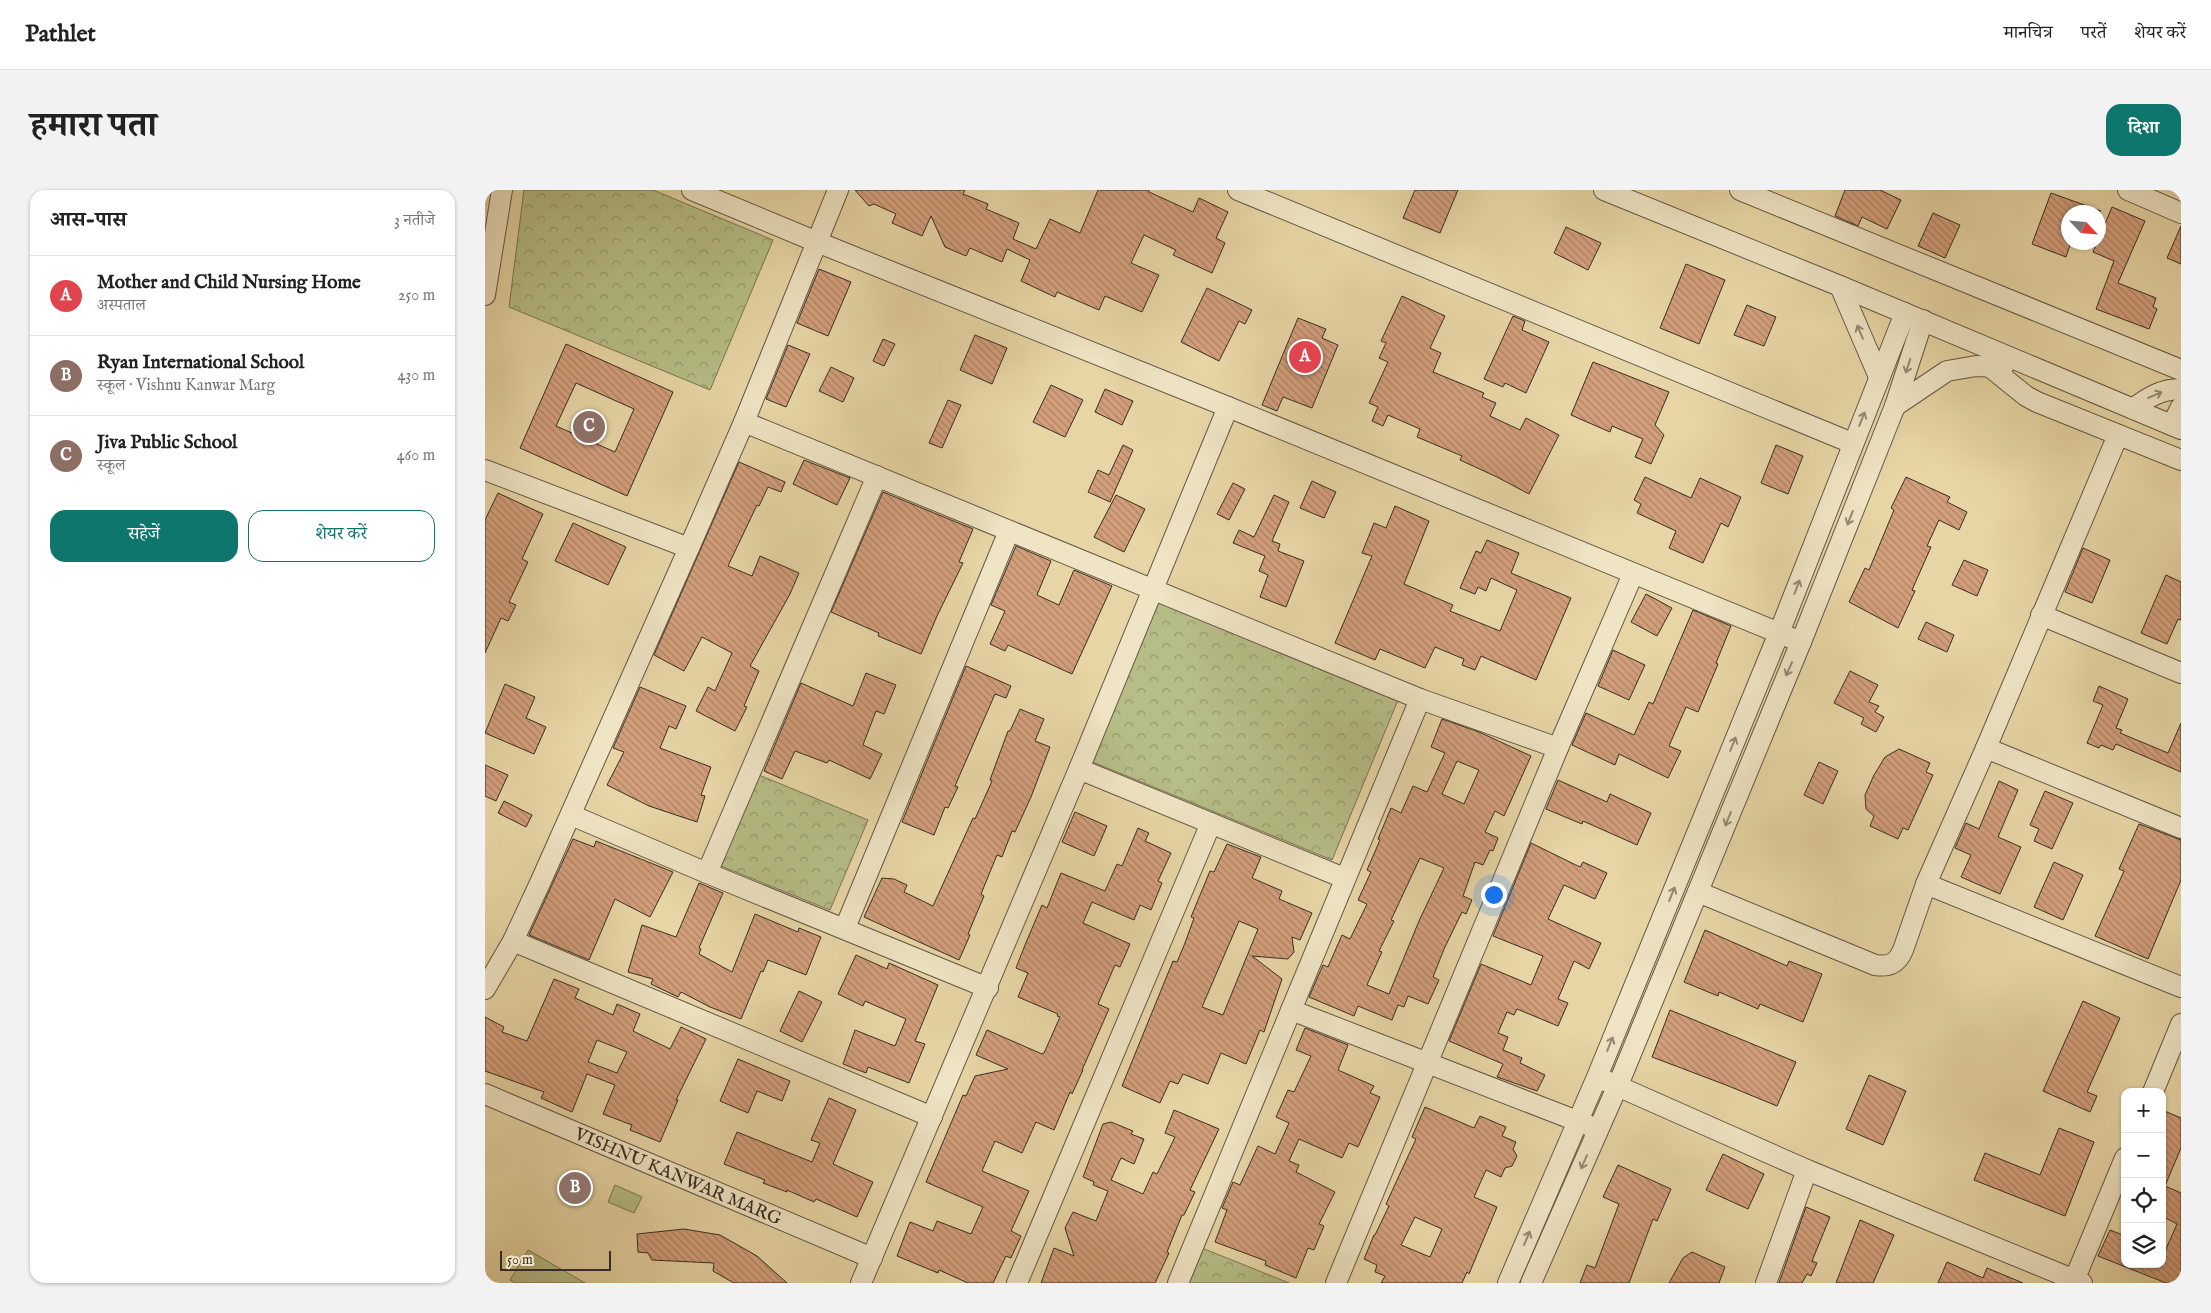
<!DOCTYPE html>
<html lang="hi">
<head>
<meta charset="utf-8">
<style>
  body { margin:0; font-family:"IM FELL English","Noto Serif Devanagari",serif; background:#f2f2f2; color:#222 }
  .controls { position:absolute; right:15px; bottom:15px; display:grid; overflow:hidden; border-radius:10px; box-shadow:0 1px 4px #0004 }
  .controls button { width:45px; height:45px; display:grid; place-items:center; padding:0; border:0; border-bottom:1px solid #e0e0e0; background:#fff; color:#222; font:25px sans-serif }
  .compass { position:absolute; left:1576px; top:15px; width:45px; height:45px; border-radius:50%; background:#fff; box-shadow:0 1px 4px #0004; rotate:116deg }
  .scale { position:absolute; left:15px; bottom:12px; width:111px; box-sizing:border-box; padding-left:5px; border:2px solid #392d24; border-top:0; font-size:14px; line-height:18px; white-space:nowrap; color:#392d24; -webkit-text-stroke:4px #efe4c4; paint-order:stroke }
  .you { position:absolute; left:1008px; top:704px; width:18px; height:18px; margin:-12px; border:4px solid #fff; border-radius:50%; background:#1a73e8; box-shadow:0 0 0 8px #1a73e833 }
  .badge { display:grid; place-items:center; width:32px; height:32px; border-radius:50%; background:#0f766e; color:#fff; font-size:16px; font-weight:700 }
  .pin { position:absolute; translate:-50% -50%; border:2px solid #fff; box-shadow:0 1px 5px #0006 }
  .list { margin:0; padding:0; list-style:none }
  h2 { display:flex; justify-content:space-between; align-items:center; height:65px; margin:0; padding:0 20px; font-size:21px }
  h2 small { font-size:16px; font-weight:400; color:#767676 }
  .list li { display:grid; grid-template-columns:32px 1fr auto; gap:15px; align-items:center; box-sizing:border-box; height:80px; padding:0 20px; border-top:1px solid #e0e0e0 }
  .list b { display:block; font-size:19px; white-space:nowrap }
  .list p { margin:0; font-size:16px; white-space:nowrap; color:#767676 }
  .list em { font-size:16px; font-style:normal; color:#767676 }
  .actions { display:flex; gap:10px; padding:15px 20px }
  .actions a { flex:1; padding:11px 0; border:1px solid #0f766e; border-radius:15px; text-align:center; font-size:18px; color:#0f766e }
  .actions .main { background:#0f766e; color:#fff }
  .icon { flex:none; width:28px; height:28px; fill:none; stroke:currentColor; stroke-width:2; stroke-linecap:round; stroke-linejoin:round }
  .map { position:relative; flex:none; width:1696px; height:1093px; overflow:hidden; border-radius:15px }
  header { display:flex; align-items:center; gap:30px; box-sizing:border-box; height:70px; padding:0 25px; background:#fff; border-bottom:1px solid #e0e0e0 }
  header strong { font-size:24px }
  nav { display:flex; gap:28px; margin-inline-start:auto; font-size:18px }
  .intro { display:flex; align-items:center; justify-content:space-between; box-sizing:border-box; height:120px; padding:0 30px }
  h1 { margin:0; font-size:35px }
  .button { padding:12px 22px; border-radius:15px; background:#0f766e; color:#fff; font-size:18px; font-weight:700 }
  main { display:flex; gap:30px; padding:0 30px }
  aside { flex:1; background:#fff; border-radius:15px; box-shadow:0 1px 4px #0004 }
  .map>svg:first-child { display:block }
  .forest { fill:url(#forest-crowns); stroke:#787555 }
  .pitch { fill:#b6bd86; stroke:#787555 }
  .building { fill:url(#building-back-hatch); stroke:#392d24; fill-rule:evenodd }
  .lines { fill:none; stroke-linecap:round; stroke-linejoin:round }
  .minor-casing { stroke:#645744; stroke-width:22 }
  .minor { stroke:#efe4c4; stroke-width:20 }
  .oneway { stroke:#948874 }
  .labels { text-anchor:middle; stroke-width:4.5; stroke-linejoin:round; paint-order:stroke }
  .street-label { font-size:18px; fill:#392d24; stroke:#efe4c4 }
</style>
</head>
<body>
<header>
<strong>Pathlet</strong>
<nav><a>मानचित्र</a><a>परतें</a><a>शेयर करें</a></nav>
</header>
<div class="intro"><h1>हमारा पता</h1><a class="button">दिशा</a></div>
<main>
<aside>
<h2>आस-पास<small>3 नतीजे</small></h2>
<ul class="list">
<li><span class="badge" style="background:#e0444e">A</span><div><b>Mother and Child Nursing Home</b><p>अस्पताल</p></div><em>250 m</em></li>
<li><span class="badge" style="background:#8d6e63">B</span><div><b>Ryan International School</b><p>स्कूल · Vishnu Kanwar Marg</p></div><em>430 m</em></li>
<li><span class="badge" style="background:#8d6e63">C</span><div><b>Jiva Public School</b><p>स्कूल</p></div><em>460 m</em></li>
</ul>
<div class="actions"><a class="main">सहेजें</a><a>शेयर करें</a></div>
</aside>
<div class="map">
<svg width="1696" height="1093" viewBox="0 0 1696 1093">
  <defs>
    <pattern id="forest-crowns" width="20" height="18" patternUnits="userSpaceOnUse" patternTransform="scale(1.25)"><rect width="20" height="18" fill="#b6bd86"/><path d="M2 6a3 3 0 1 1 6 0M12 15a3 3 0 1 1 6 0" fill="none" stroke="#959a6d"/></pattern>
    <pattern id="building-back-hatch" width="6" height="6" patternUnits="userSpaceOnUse" patternTransform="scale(1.25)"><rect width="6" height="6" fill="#d39f7b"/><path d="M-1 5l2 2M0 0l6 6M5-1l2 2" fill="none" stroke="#ac8265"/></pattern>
  </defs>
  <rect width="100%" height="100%" fill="#e7d5a5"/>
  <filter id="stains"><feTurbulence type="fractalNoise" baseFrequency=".004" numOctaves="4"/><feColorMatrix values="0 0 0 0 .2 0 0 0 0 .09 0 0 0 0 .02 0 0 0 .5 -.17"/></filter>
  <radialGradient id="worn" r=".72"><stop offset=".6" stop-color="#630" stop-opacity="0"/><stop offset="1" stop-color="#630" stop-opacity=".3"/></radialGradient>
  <path class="forest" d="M39 0H168L288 50 225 200 24 117Z
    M670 411 913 510 847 670 605 571Z
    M269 583 383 630 345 720 231 674Z
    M717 1058 804 1093H703Z"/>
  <path class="pitch" d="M130 995 157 1007 149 1023 123 1012Z
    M43 1060 100 1093H30L25 1090Z"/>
  <path class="building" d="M370 0H480L478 4 503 14 501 19 534 33 528 49 551 59 565 29 595 43 613 0H664V2L708 22 714 8 743 22 731 48 740 53 727 83 688 65 691 60 659 45 646 73 674 85 657 122 620 106 614 120 572 102 570 107 536 91 545 70 522 59 517 72 485 58 481 66 460 57 446 26 437 46 407 33 411 24 389 14 384 16Z
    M930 0H973L955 43 918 28Z
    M1360 0H1395L1416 10 1402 39 1377 27 1373 36 1350 26Z
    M1566 3 1616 21 1584 22V52H1586L1581 67 1547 54Z
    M1627 17 1660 31 1633 93 1671 108 1668 117 1672 119 1664 139 1611 119 1629 71 1608 62 1612 52H1614V48Z
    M1448 23 1475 35 1460 68 1433 56Z
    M1696 36V74L1682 68Z
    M1081 37 1116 53 1103 80 1069 63Z
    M1201 74 1240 90 1214 154 1175 138Z
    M334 79 366 92 343 146 312 133Z
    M722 98 767 120 760 134 754 131 734 171 696 152Z
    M917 106 960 126 945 158 956 163 948 182 999 203 997 207 1011 213 1005 226 1035 240 1041 228 1074 245 1044 304 1012 287 975 270 977 266 932 247 935 239 903 225 898 236 887 231 893 217 884 213 903 172 894 168 901 153 896 151Z
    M1262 115 1291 127 1279 156 1249 145Z
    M1028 126 1040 131 1037 140 1064 152 1041 203 1020 193 1018 197 999 189Z
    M813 128 841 139 837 148 853 155 827 218 798 207 792 221 777 215Z
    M490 145 522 158 507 194 475 180Z
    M398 149 410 154 399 176 388 171Z
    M81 154 188 202 142 306 35 258ZM91 193 149 219 130 262 71 236Z
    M303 155 325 164 301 217 281 209Z
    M1108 172 1184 202 1170 235 1179 245 1166 274 1150 267 1158 249 1127 236 1125 242 1086 225Z
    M346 177 369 188 358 212 334 201Z
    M566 195 598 210 580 247 548 232Z
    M620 199 648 211 637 235 610 222Z
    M463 210 476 215 457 258 444 253Z
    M638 255 648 260 625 312 603 302 613 280 624 285Z
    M1291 255 1318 266 1303 304 1276 293Z
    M319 270 365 288 352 315 308 294Z
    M254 272 300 292 296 302 283 297 274 316 272 315 243 376 267 386 275 366 314 383 305 404 265 476 274 481 259 516 262 517 250 541 211 521 223 497 230 501 247 463 217 447 199 481 169 465Z
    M1160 287 1206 308 1215 288 1256 307 1243 337 1236 333 1218 373 1184 358 1191 341 1152 323 1156 314 1149 310Z
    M1421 287 1465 307 1462 312 1482 322 1474 340 1454 330 1442 356 1446 357 1427 400 1430 401 1413 438 1364 412 1380 378 1384 380 1409 320 1406 318Z
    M827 291 851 302 839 328 815 318Z
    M748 293 760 299 744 330 732 324Z
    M398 302 488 339 474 372 478 373 452 426 436 464 393 446 394 443 346 422Z
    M13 303 58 324 37 369 43 372 24 412 31 415 23 431 16 428 0 463V330Z
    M631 305 660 319 639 362 609 347Z
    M789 305 804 312 787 351 795 354 793 361 819 371 801 417 775 407 783 385 774 381 780 366 748 353 754 340 769 347Z
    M910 316 944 331 919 394 968 415 965 421 1015 441 1032 400 1006 388 1001 401 993 397 990 404 975 398 991 361 996 363 1002 350 1034 363 1026 383 1086 408 1051 490 996 466 990 480 977 475 979 469 950 457 940 478 895 459 890 470 850 453 887 366 877 363 889 333 901 338Z
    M88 333 141 357 123 395 70 371Z
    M531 356 566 371 552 405 574 415 589 380 627 396 587 484 523 455 520 461 505 454 520 421 506 415Z
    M1598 358 1625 370 1607 413 1580 402Z
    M1479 370 1503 380 1492 406 1467 395Z
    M1681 385 1696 392V430L1693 429 1682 454 1656 443Z
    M1161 404 1187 418 1172 446 1146 432Z
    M1208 420 1246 436 1231 473 1233 474 1213 522 1201 517 1184 556 1196 561 1183 588 1134 564 1130 575 1087 555 1101 523 1149 545 1164 512 1168 514Z
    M1441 432 1469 445 1462 462 1433 449Z
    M1128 460 1160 475 1144 510 1113 496Z
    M481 476 526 496 521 508 510 504 470 596 473 597 463 618 460 617 449 645 417 632Z
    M1365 481 1393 495 1384 512 1394 516 1390 522 1399 527 1391 542 1376 534 1379 528 1349 513Z
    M381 483 411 495 399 524 391 521 378 555 397 564 385 589 344 570 342 573 310 561 297 589 279 581 316 493 368 516Z
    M20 494 50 507 41 528 61 537 49 564 0 543Z
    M1614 496 1643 509 1631 538 1637 540 1635 543 1683 563 1696 533V582L1631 554 1628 560 1616 555 1614 558 1602 553 1618 515 1608 511Z
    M155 497 201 516 191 539 184 536 175 558 226 577 216 605 220 606 212 632 164 616 122 595 139 562 128 558Z
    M535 519 559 529 550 551 565 557 546 607 530 642 527 641 517 667 512 665 496 704 499 706 483 744 485 745 474 770 379 727 397 688 409 689 422 695 419 702 448 716 488 628 490 629 507 591 505 590 523 541H525Z
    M957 529 994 542 1046 566 1019 626 1010 621 1000 642 1013 648 1008 661 1005 660 998 675 990 672 978 706 987 710 981 724 977 722 959 759 948 787 954 790 943 814 923 806 919 817 913 815 907 830 873 816 869 826 824 807 838 775 843 777 857 745 865 749 882 714 873 710 886 682 882 680 895 650 893 649 906 618 916 623 928 596 942 602 960 563 946 557ZM972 571 994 580 979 614 957 604ZM935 668 959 678 934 731 904 804 882 795 897 762 894 761 909 731 906 730Z
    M1414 559 1445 573 1441 582 1448 585 1423 640 1418 638 1413 649 1385 636 1389 626 1381 619 1380 605 1389 585 1400 567Z
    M1334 572 1353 581 1338 614 1319 605Z
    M0 575 23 585 11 611 0 606Z
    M1073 590 1122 612 1125 604 1166 623 1152 655 1098 631 1097 634 1061 619Z
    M1514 591 1533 600 1513 647 1536 657 1515 704 1476 687 1486 665 1470 658 1481 633 1494 639Z
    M1560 601 1588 613 1567 659 1549 651 1554 639 1545 635Z
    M19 611 47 625 41 637 13 623Z
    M590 622 622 636 609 666 577 652Z
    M1654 634 1696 650V690L1663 769 1610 746 1639 681 1634 679Z
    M653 638 664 643 660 651 686 663 673 691 677 693 666 720 655 715 649 730 607 712 598 733 645 754 635 777 630 775 613 814 624 819 597 880H598L587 904 585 902 569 940 551 932 537 963 510 951 497 981 544 1001 526 1041 536 1046 526 1068 521 1066 508 1093H483L454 1080 453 1083 412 1066 425 1032 448 1041 452 1031 486 1044 498 1017 441 992 478 905 481 906 490 886 523 879 491 865 502 840 557 864 559 863 575 827 572 826 573 824 533 807 543 783 531 778 540 755 557 715 562 718 576 683 620 701 632 674 637 676Z
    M88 649 109 657 111 651 188 682 165 727 130 709 104 770 44 745Z
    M1046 653 1095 677 1098 672 1122 683 1110 709 1079 695 1063 729 1116 753 1104 779 1089 771 1073 809 1083 813 1073 836 1032 819 1029 825 1022 822 1013 843 1023 847 1018 860 1037 868 1035 873 1060 885 1052 901 1012 887 1018 874 964 851 996 774 1046 795 1058 766 1008 746Z
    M742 654 776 667 767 688 797 701 794 709 827 723 815 750 807 747 809 762 803 769 767 766 797 789 779 842 775 840 761 874 736 863 723 894 698 884 693 894 685 891 675 913 637 896 688 771 692 772 700 753 709 728 706 727 725 681 729 682ZM754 731 773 739 738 825 717 817Z
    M1569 672 1598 685 1578 730 1549 717Z
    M214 693 238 703 214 758 216 759 214 764 247 782 270 724 313 742 314 738 336 747 321 785 283 770 278 782 276 781 256 829 225 817 196 802 193 807 166 794 168 789 143 782 157 735 191 747Z
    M1220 740 1302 776 1304 771 1337 784 1318 832 1275 814 1273 819 1234 802 1233 806 1199 792Z
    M371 765 402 779 404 773 453 795 430 851 440 854 424 893 383 877 381 883 358 874 370 840 410 856 421 829 380 811 378 816 353 804Z
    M69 789 94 799 90 808 128 825 132 814 155 824 148 841 185 859 196 837 221 849 191 910H193L175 952 145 940 147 935 118 924 130 895 102 884 87 922 56 908 59 902 0 881V827L19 837 17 842 42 851ZM112 850 142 862 132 883 103 872Z
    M314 801 337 812 317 852 295 841Z
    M1598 811 1635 828 1602 902 1612 906 1605 922 1558 901Z
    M1185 820 1311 872 1292 916 1241 895 1167 867Z
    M820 838 863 855 853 880 889 896 885 903 895 907 873 957 864 953 857 968 814 949 804 971 814 975 811 982 850 1002 834 1034 839 1036 829 1060 823 1058 811 1088 780 1075 781 1071 730 1052 742 1020 737 1018 748 992 755 995 773 956 790 964 804 933 791 927 803 900 809 902 826 866 811 860Z
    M253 869 305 891 297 911 272 901 263 923 235 911Z
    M1384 885 1421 901 1398 955 1361 939Z
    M344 908 371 920 348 974 388 992 372 1027 331 1009 329 1012 302 1000V1002L278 993 280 990 239 974 252 942 327 972 335 953 326 950Z
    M940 917 989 938 995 926 1021 937 1017 946 1031 952 1028 959 1032 966 1027 976 1020 978 1016 987 1001 980 989 1007 1012 1017 984 1084 982 1082 977 1093H896L900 1086 890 1082 892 1075 879 1069 889 1045H890L904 1016 901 1014 931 949 927 947ZM930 1027 957 1039 945 1067 916 1055Z
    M689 920 734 939 705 1000 710 1002 699 1025H697L682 1062 684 1063 670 1093H556L569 1058 589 1066 580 1038 588 1022 611 1031 623 1001 608 995 609 992 598 987 618 934 626 932 648 941 646 944 659 949 649 974 636 968 626 990 658 1004 668 982 672 984 690 947 680 943Z
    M1677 920 1696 928V958L1680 996 1696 1003V1093H1681L1613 1066 1625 1040 1640 1046V1074H1677V1068L1692 1034 1677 1026Z
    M1574 938 1609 952 1580 1026 1489 990 1500 963 1555 985Z
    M1238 964 1279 984 1263 1019 1221 1000Z
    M1133 975 1186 999 1172 1031 1168 1029 1144 1093H1095L1102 1075 1110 1078 1134 1014 1118 1007Z
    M1321 1017 1345 1027 1327 1071 1332 1073 1326 1086 1322 1084 1317 1093H1294Z
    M1375 1030 1409 1045 1388 1093H1351Z
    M199 1039 235 1045 272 1066 302 1093H249L228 1081 229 1073 167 1070 163 1063 153 1062 152 1044Z
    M1207 1062 1240 1077 1234 1093H1184L1198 1068Z
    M1462 1072 1498 1088 1502 1078 1538 1093H1453Z"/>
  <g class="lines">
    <g class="minor-casing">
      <g id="minor">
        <path d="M207 0 332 52 743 217 1316 452"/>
        <path d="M753 0 1367 253"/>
        <path d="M1119 0 1355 96 1696 239"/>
        <path d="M1255 0 1696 180"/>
        <path d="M1643 0 1696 23"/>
        <path d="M1355 96 1394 187"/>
        <path d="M0 105 17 0"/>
        <path d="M1505 177 1541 206 1552 212 1696 270"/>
        <path d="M1410 216 1462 181 1491 176 1518 177"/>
        <path d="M1648 219C1663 207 1677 199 1696 199"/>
        <path d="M259 232 935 509 1073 558"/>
        <path d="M1687 235 1696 217"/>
        <path d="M0 280 204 358"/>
        <path d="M1556 425 1696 483"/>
        <path d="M1501 558 1696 638"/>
        <path d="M594 579 859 688"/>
        <path d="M86 625 222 683 503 798"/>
        <path d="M222 683 392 286"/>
        <path d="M1441 694 1696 797"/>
        <path d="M1213 702 1390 775C1404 777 1412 774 1418 760L1441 694 1501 558 1633 245"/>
        <path d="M360 738 524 341"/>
        <path d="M28 751 447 927"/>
        <path d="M0 799 28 751 55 693 204 358 259 232 353 0"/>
        <path d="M806 820 1105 936"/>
        <path d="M1121 891 1322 980 1597 1093"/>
        <path d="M1668 902 1696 834"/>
        <path id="s1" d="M0 904 387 1068"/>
        <path d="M376 1093 594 579 743 217"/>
        <path d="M532 1093 726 633"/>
        <path d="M693 1093 935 509"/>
        <path d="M851 1093 1073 558 1148 384"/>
        <path d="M1023 1093 1112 887 1294 443 1420 123"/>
        <path d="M1046 1093 1133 895 1316 452 1410 216 1438 130"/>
        <path d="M1281 1093 1322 980"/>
        <path d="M1588 1093 1640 968"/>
      </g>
    </g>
    <use href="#minor" class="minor"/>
  </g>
  <defs><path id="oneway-shaft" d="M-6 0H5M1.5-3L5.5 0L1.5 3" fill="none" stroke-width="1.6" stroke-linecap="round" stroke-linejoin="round" transform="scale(1.25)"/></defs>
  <g class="oneway">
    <use href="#oneway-shaft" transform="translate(1375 142) rotate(-113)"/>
    <use href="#oneway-shaft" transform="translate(1423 176) rotate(108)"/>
    <use href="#oneway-shaft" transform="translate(1670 205) rotate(-23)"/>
    <use href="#oneway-shaft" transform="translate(1377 229) rotate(-68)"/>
    <use href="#oneway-shaft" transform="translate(1365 328) rotate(112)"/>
    <use href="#oneway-shaft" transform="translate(1312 397) rotate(-69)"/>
    <use href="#oneway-shaft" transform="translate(1304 479) rotate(114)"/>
    <use href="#oneway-shaft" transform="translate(1248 554) rotate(-68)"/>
    <use href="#oneway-shaft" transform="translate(1243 629) rotate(112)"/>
    <use href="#oneway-shaft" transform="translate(1187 704) rotate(-68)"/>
    <use href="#oneway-shaft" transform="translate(1125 854) rotate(-68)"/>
    <use href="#oneway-shaft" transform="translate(1099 972) rotate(114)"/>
    <use href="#oneway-shaft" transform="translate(1042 1048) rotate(-67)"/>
  </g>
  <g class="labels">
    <g class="street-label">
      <text dy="6" stroke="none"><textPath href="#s1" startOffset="210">VISHNU KANWAR MARG</textPath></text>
    </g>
  </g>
  <rect width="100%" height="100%" filter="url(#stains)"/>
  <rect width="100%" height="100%" fill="url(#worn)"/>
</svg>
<div class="controls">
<button>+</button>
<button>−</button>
<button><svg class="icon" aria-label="locate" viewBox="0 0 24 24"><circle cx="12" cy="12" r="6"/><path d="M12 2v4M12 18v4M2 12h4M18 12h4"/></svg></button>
<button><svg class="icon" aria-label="layers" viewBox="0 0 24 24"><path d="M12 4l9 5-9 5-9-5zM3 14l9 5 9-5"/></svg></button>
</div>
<svg class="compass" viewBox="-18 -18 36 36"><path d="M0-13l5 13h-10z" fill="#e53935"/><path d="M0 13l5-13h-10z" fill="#767676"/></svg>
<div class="scale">50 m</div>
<div class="you"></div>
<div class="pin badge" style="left:820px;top:167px;background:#e0444e">A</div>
<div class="pin badge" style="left:90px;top:998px;background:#8d6e63">B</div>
<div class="pin badge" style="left:104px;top:237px;background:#8d6e63">C</div>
</div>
</main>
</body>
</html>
